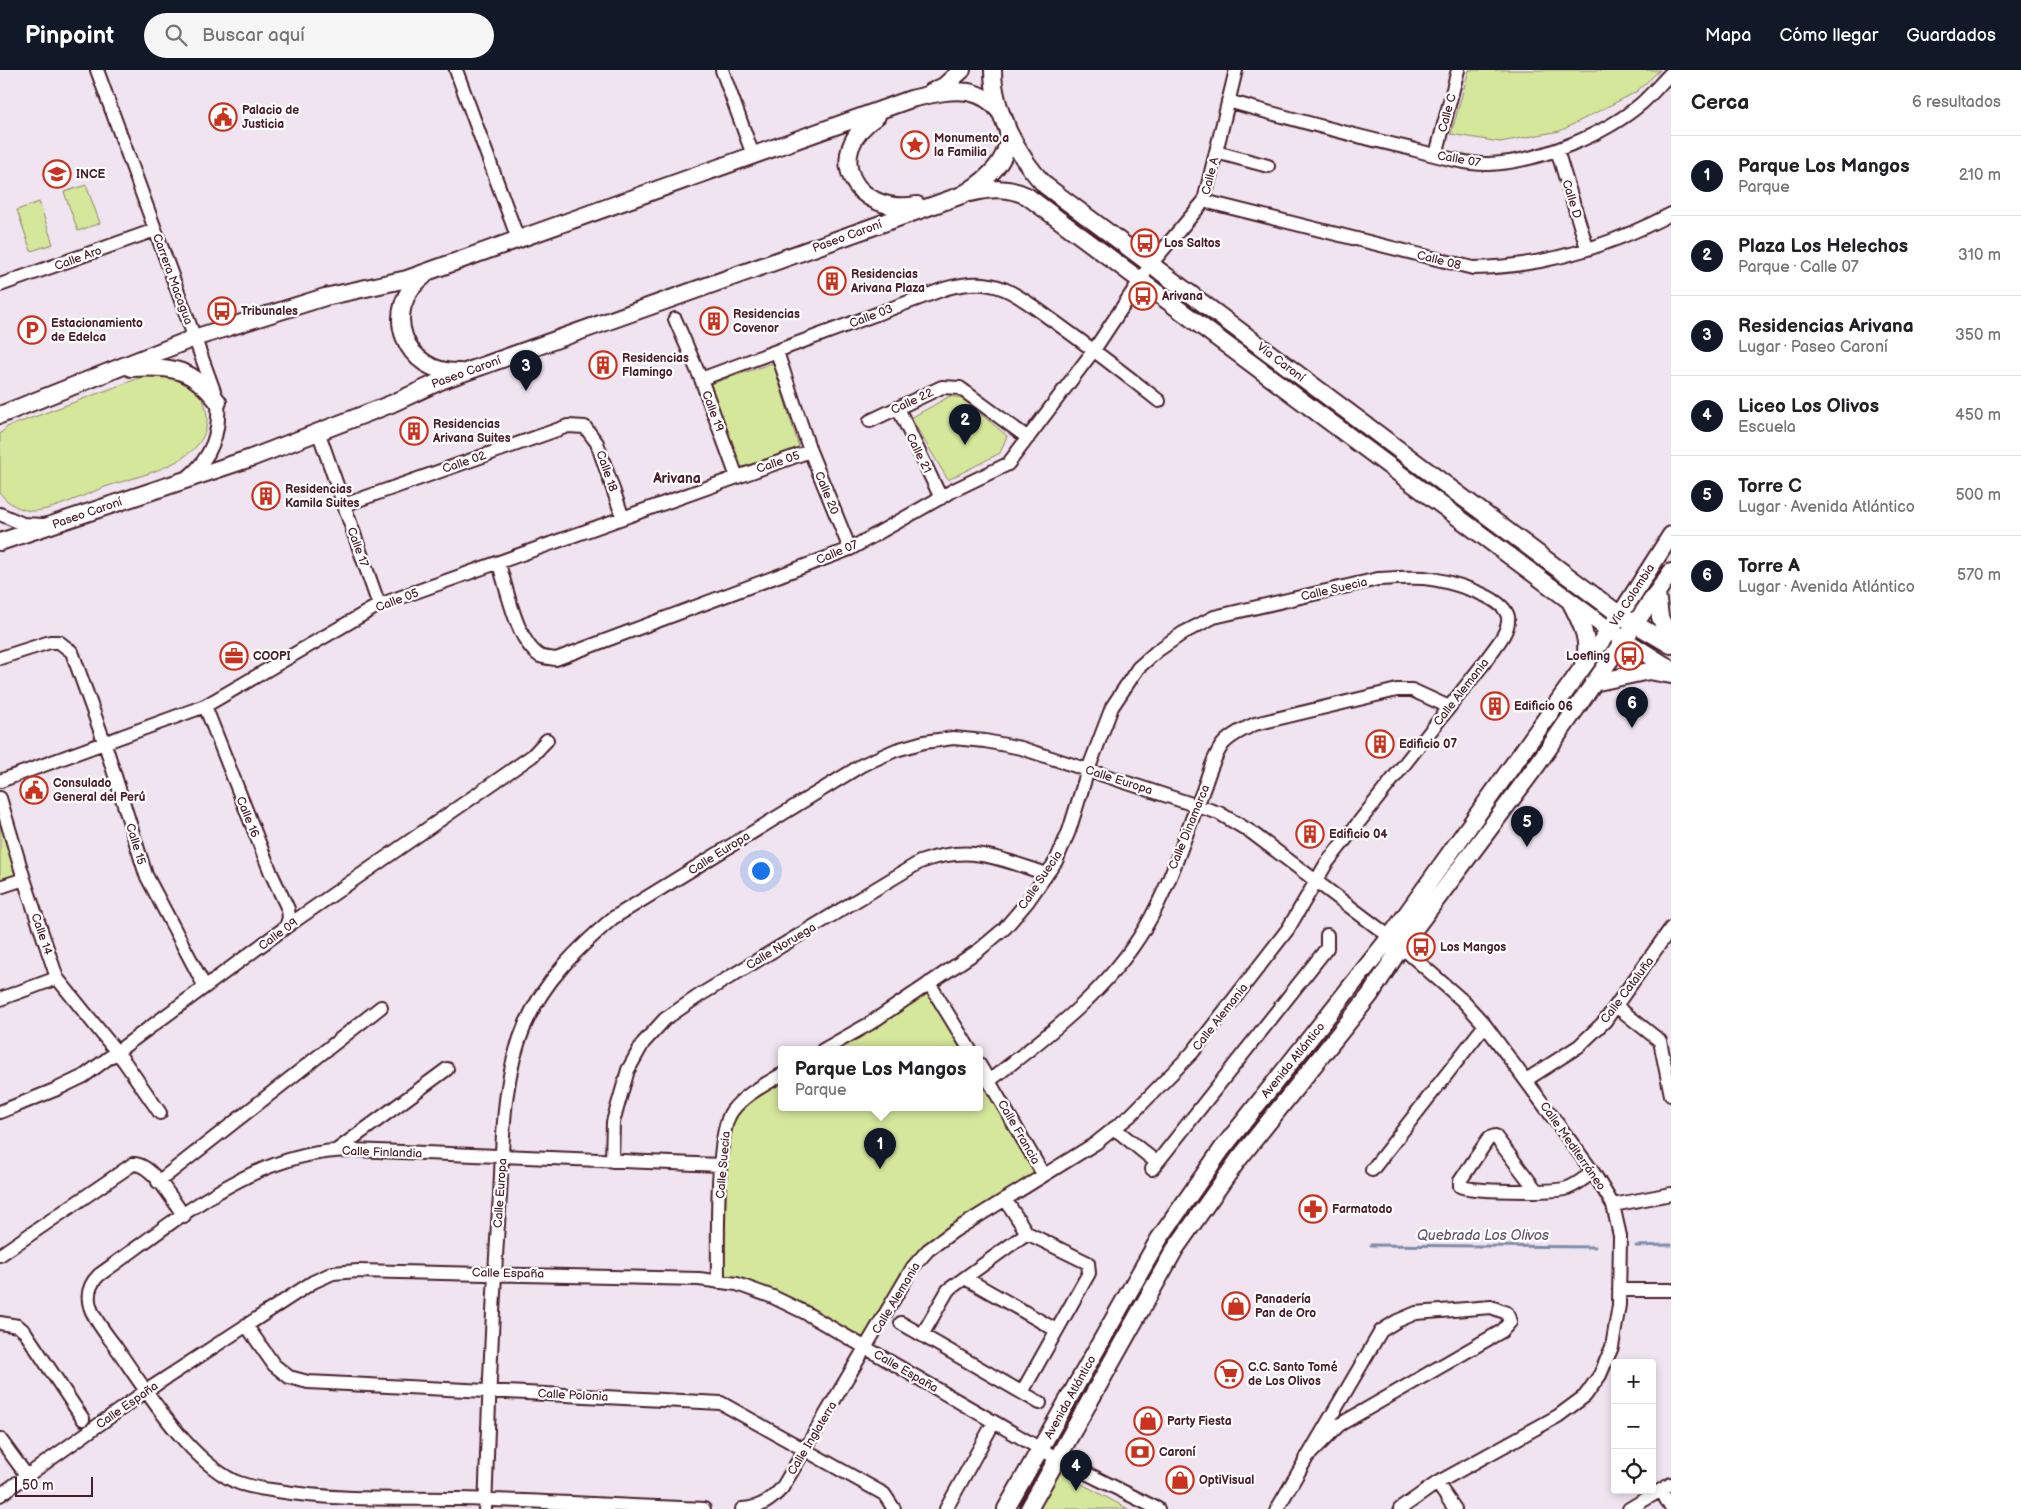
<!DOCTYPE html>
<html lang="es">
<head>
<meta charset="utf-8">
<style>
  body { margin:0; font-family:"Balsamiq Sans",sans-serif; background:#f6f6f6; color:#202124 }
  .controls { position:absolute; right:15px; bottom:15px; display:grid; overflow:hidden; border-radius:5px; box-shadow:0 2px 8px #0003 }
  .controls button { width:45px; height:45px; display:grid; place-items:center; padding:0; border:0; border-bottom:1px solid #e0e0e0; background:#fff; color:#202124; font:25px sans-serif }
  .scale { position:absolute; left:15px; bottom:12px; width:78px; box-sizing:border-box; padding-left:5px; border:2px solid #4a1f2b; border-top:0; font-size:14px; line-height:18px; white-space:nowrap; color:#4a1f2b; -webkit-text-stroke:4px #fff; paint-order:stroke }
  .you { position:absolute; left:760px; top:800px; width:18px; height:18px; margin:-12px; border:4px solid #fff; border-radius:50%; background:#1a73e8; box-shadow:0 0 0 8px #1a73e833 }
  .badge { display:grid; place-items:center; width:32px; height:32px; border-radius:50%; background:#111827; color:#fff; font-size:16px; font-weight:700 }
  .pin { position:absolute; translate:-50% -41px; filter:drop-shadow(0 1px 2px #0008) }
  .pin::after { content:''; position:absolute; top:26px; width:18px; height:15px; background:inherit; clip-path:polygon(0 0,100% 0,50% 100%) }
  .popup { position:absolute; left:778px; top:976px; width:205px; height:65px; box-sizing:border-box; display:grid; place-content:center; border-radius:5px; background:#fff; filter:drop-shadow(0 1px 4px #0005); font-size:16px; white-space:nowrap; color:#757577 }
  .popup b { font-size:19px; color:#202124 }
  .popup::after { content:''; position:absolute; left:50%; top:100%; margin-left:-10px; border:10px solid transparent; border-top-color:#fff }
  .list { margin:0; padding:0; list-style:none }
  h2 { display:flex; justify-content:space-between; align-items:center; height:65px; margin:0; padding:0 20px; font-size:21px }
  h2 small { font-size:16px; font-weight:400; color:#757577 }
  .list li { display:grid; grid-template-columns:32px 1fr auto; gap:15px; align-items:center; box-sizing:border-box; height:80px; padding:0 20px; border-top:1px solid #e0e0e0 }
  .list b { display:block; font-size:19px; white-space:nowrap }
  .list p { margin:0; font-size:16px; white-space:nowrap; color:#757577 }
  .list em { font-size:16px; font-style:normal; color:#757577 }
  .icon { flex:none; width:28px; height:28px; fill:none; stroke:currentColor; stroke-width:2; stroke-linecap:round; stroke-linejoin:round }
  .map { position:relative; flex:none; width:1671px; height:1439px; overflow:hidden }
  header { display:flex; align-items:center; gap:30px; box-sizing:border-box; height:70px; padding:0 25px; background:#111827; color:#fff }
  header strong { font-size:24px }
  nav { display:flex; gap:28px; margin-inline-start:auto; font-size:18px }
  .search { width:350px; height:45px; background:#f6f6f6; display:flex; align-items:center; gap:12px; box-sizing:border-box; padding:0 18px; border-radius:28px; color:#757577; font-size:19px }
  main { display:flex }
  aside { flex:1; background:#fff }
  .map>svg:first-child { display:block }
  .green { fill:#d4e79b; stroke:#8f8363 }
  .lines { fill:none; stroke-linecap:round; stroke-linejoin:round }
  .stream { stroke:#7e8baa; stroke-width:3 }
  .street-casing { stroke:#4a1f2b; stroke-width:16 }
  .secondary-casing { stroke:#4a1f2b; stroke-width:20 }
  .street { stroke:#fff; stroke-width:12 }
  .secondary { stroke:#fff; stroke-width:16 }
  .labels { text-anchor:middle; stroke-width:4.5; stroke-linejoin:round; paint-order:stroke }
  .poi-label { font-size:12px; font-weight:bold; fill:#4a1f2b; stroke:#fff; text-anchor:start }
  .street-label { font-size:12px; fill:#4a1f2b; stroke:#fff }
  .neighbourhood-label { font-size:14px; font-weight:bold; fill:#4a1f2b; stroke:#fff }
  .water-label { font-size:14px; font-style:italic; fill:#64556a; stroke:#fff }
</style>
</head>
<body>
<header>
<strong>Pinpoint</strong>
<div class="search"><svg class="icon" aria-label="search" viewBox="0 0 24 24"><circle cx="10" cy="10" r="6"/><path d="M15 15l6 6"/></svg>Buscar aquí</div>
<nav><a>Mapa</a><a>Cómo llegar</a><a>Guardados</a></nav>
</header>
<main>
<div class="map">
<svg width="1671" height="1439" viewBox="0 0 1671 1439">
  <rect width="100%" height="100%" fill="#efe4f0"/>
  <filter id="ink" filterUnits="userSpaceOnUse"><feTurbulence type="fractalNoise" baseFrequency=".02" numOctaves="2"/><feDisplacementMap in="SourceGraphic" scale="10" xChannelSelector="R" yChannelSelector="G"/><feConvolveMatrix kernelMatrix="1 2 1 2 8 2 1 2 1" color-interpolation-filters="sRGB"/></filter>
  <g filter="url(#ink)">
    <path class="green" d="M1469 0H1660L1636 22 1560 61 1500 72 1451 64Z
      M86 115 100 153 78 161 64 122Z
      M39 132 53 174 31 181 17 140Z
      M773 293 799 377 740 399 710 314Z
      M173 304C192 316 205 323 207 346 210 393 140 405 105 417 86 424 52 441 33 441 20 440 8 434 0 423V364L7 357 145 306Z
      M950 326 963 329 1007 366 1000 383 948 410 911 348Z
      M0 750 19 804 0 809Z
      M929 913 970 980H823Z
      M979 994 1043 1104 928 1180 866 1278 804 1242 718 1212 720 1095 731 1042 781 1005V1038H979Z
      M1058 1401 1128 1439H1038Z"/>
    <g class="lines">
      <path class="stream" d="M1371 1175 1595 1177
        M1636 1176 1671 1175"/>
      <g class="street-casing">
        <path id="street" d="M97 0 218 332C220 363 212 387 188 407
          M456 0 518 169
          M722 0 753 85
          M1228 31C1288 48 1347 64 1408 78 1430 84 1467 95 1489 94 1538 92 1605 65 1642 33 1652 24 1661 13 1671 3
          M1557 80 1587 178
          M1216 82 1268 96
          M1436 85 1458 0
          M1204 131 1473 198C1542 197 1610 176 1671 144
          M0 215 155 160
          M675 249 701 309 737 407
          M777 282 810 381 850 479
          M701 309 944 219C964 213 985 211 1004 219 1023 227 1039 241 1055 252 1091 278 1125 304 1159 331
          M898 338 941 428
          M870 351 942 317 960 318 1028 368
          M318 361 379 535
          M344 435 568 356 585 357 597 373 623 448
          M0 444 23 454 43 455
          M499 494C507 519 517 572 540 586 545 588 551 588 556 589L850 479 954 420 1008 394 1094 280 1151 194 1204 131 1236 0
          M0 588 50 572H59L72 582 105 674 146 805 205 917
          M205 636 271 803 288 839 289 848 286 857
          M0 711 205 636 379 535 810 381
          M0 728 24 809 57 908 124 991 160 1043
          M0 817 24 809
          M929 913 970 980
          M0 929 57 908
          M1616 936 1660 971 1671 1025
          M979 994 1043 1104
          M1526 1010 1579 976 1605 951 1671 858
          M989 1011C1046 967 1107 922 1145 858 1170 816 1184 768 1202 723 1208 707 1213 687 1223 674 1231 665 1244 659 1255 654L1397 620H1412L1449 637
          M0 1042 57 1019 84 1006 286 857 532 686 547 670
          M1114 1058 1156 1092
          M337 1080 447 999
          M612 1091 613 1052 628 1000 643 973 665 949 700 925 920 792C971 774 997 788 1047 804
          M1152 1099 1327 878V865
          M1372 1100 1485 955
          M158 1112 381 937
          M1536 1120 1495 1066 1489 1068 1460 1111V1116C1471 1122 1549 1122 1564 1119 1575 1117 1584 1108 1593 1102
          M1005 1129 1027 1163 1088 1193 1089 1203 1022 1322
          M1613 1135 1671 1124
          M0 1185 133 1094C152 1093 173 1131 184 1146
          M965 1208 1056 1260
          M718 1212C718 1179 715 1063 732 1041 744 1025 764 1015 781 1005
          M1619 1220H1671
          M0 1253 18 1256 25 1262 83 1349
          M901 1253 1040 1333
          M246 1255 274 1295 289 1307 308 1312 721 1333 884 1424 894 1439
          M922 1265 948 1220 1027 1163
          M0 1369 27 1406
          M1437 1413 1455 1439
          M1661 1420 1671 1438
          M0 1425 146 1321 313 1212 333 1203 358 1201 699 1209 737 1214 773 1227 804 1242 1058 1389 1158 1439
          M485 1439C489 1335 492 1230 500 1126 503 1069 502 1009 525 955 544 911 577 879 613 848L862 695 896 680 924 672 953 668 985 671 1021 678 1219 743 1251 762 1390 867 1463 931 1485 955 1593 1102 1613 1135 1620 1166 1619 1235 1612 1277 1600 1305 1585 1326 1558 1346 1437 1413 1400 1439
          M704 1439C623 1436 541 1431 459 1429 399 1428 338 1431 278 1421 264 1419 247 1417 234 1411 186 1387 146 1320 115 1276 100 1255 74 1229 99 1205 176 1151 253 1080 353 1080L720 1095
          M742 1439C760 1438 770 1431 782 1418L913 1197 928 1180 954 1161 1096 1073 1131 1045 1192 983 1288 859 1326 794 1484 593C1492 580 1510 563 1508 547 1504 525 1444 510 1424 508 1409 507 1394 508 1378 509L1214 547 1183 563 1157 581 1138 598 1112 637 1088 700 1069 761 1056 791 1028 831 1005 858 979 880 869 954 823 980
          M946 1439 994 1352
          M1277 1439 1381 1261 1397 1251 1416 1243 1491 1237 1507 1243 1510 1252 1502 1261 1339 1355 1305 1389
          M1629 1439 1671 1414"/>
      </g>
      <g class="secondary-casing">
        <path id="secondary" d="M993 0C993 40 1018 88 1046 116L1620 545 1671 575
          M931 22 944 16 962 0
          M877 46C821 83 854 146 917 135
          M970 123C990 118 1008 117 1027 126L1609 560 1671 599
          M424 206C379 239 405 305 460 302
          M131 298C173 296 192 298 218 332
          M0 345 194 268 325 227 407 209 911 29C929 25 949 19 968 22 996 27 1016 55 1005 82 998 101 979 115 962 125L443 310 391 334 251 388 0 472
          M1657 523 1660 547 1671 571
          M1571 533C1581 552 1592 573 1583 595
          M1593 613 1649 601 1671 605
          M1006 1439 1159 1169 1222 1079 1390 867 1620 545 1671 465
          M1029 1439 1175 1179 1238 1090 1370 925 1401 877 1537 695 1671 502"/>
      </g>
      <use href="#street" class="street"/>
      <use href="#secondary" class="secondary"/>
    </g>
  </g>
  <defs>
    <g id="civic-ring" transform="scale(1.4375)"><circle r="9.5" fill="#fff" stroke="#c8321e" stroke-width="1.5"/><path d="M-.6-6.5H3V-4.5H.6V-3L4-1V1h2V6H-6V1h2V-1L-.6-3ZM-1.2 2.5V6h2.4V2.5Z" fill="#c8321e"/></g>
    <g id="sight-ring" transform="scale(1.4375)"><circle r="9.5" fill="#fff" stroke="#c8321e" stroke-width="1.5"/><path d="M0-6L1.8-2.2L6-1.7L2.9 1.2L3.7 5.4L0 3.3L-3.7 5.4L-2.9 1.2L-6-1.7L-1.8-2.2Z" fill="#c8321e"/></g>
    <g id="university-ring" transform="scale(1.4375)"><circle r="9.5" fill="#fff" stroke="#c8321e" stroke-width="1.5"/><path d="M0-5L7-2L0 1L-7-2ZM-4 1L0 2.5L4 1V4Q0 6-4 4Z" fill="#c8321e"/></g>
    <g id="bus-ring" transform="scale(1.4375)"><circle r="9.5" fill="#fff" stroke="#c8321e" stroke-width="1.5"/><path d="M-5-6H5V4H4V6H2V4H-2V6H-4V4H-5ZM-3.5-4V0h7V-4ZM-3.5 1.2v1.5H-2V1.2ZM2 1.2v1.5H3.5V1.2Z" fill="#c8321e"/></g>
    <g id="building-ring" transform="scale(1.4375)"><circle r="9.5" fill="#fff" stroke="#c8321e" stroke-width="1.5"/><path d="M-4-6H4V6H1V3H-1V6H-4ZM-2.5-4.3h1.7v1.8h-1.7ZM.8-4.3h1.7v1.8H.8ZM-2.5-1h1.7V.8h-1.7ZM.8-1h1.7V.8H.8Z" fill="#c8321e"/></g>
    <g id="parking-ring" transform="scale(1.4375)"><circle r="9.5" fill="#fff" stroke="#c8321e" stroke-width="1.5"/><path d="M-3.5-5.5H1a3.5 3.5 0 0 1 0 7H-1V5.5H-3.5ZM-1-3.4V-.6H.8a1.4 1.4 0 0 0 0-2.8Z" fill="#c8321e"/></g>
    <g id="office-ring" transform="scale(1.4375)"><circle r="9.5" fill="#fff" stroke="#c8321e" stroke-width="1.5"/><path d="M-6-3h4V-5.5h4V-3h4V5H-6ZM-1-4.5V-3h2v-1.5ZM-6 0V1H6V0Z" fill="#c8321e"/></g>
    <g id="pharmacy-ring" transform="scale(1.4375)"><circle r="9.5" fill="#fff" stroke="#c8321e" stroke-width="1.5"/><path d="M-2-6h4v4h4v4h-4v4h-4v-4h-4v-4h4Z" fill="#c8321e"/></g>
    <g id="shop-ring" transform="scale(1.4375)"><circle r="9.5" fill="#fff" stroke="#c8321e" stroke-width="1.5"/><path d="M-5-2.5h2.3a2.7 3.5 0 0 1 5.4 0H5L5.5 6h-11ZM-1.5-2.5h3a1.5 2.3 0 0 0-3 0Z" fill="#c8321e"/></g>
    <g id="supermarket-ring" transform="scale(1.4375)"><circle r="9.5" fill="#fff" stroke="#c8321e" stroke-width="1.5"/><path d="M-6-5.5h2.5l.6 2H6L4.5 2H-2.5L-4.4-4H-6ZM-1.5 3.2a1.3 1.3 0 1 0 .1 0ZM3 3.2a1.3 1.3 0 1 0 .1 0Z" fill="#c8321e"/></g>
    <g id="bank-ring" transform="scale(1.4375)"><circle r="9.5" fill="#fff" stroke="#c8321e" stroke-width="1.5"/><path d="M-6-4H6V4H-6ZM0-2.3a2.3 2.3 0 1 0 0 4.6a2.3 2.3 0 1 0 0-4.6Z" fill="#c8321e"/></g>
  </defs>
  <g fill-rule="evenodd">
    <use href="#civic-ring" x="223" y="47"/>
    <use href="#sight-ring" x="915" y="75"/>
    <use href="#university-ring" x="57" y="104"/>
    <use href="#bus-ring" x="1145" y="173"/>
    <use href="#building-ring" x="832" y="211"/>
    <use href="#bus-ring" x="1143" y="226"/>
    <use href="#bus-ring" x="222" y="241"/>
    <use href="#building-ring" x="714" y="251"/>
    <use href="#parking-ring" x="32" y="260"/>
    <use href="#building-ring" x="603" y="295"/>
    <use href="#building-ring" x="414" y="361"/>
    <use href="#building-ring" x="266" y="426"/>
    <use href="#office-ring" x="234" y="586"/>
    <use href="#bus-ring" x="1629" y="586"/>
    <use href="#building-ring" x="1495" y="636"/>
    <use href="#building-ring" x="1380" y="674"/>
    <use href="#civic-ring" x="34" y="720"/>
    <use href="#building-ring" x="1310" y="764"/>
    <use href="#bus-ring" x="1421" y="877"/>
    <use href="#pharmacy-ring" x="1313" y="1139"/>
    <use href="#shop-ring" x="1236" y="1236"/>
    <use href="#supermarket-ring" x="1229" y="1304"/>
    <use href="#shop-ring" x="1148" y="1351"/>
    <use href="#bank-ring" x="1140" y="1382"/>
    <use href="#shop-ring" x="1180" y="1410"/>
  </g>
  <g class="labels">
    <g class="poi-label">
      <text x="242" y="44">Palacio de<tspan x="242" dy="14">Justicia</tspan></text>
      <text x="934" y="72">Monumento a<tspan x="934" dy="14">la Familia</tspan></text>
      <text x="76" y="108">INCE</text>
      <text x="1164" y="177">Los Saltos</text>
      <text x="851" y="208">Residencias<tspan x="851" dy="14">Arivana Plaza</tspan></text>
      <text x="1162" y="230">Arivana</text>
      <text x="241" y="245">Tribunales</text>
      <text x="733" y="248">Residencias<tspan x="733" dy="14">Covenor</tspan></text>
      <text x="51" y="257">Estacionamiento<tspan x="51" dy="14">de Edelca</tspan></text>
      <text x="622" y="292">Residencias<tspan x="622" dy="14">Flamingo</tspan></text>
      <text x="433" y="358">Residencias<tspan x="433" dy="14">Arivana Suites</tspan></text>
      <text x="285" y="423">Residencias<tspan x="285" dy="14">Kamila Suites</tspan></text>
      <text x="253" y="590">COOPI</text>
      <text x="1610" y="590" text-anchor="end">Loefling</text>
      <text x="1514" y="640">Edificio 06</text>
      <text x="1399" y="678">Edificio 07</text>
      <text x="53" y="717">Consulado<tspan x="53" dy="14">General del Perú</tspan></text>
      <text x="1329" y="768">Edificio 04</text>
      <text x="1440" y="881">Los Mangos</text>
      <text x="1332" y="1143">Farmatodo</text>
      <text x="1255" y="1233">Panadería<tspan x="1255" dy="14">Pan de Oro</tspan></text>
      <text x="1248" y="1301">C.C. Santo Tomé<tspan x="1248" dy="14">de Los Olivos</tspan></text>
      <text x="1167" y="1355">Party Fiesta</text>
      <text x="1159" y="1386">Caroní</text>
      <text x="1199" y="1414">OptiVisual</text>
    </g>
    <g class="street-label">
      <text transform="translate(1447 43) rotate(-75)" y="4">Calle C</text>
      <text transform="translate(1459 89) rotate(10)" y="4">Calle 07</text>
      <text transform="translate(1210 106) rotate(-76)" y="4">Calle A</text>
      <text transform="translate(1572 129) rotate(73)" y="4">Calle D</text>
      <text transform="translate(847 166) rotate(-20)" y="4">Paseo Caroní</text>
      <text transform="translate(78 188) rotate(-20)" y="4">Calle Aro</text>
      <text transform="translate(1439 190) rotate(14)" y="4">Calle 08</text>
      <text transform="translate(173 209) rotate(70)" y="4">Carrera Macagua</text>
      <text transform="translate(871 246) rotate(-21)" y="4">Calle 03</text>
      <text transform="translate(1281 292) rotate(37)" y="4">Vía Caroní</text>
      <text transform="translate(466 302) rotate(-20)" y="4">Paseo Caroní</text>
      <text transform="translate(912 331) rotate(-25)" y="4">Calle 22</text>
      <text transform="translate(713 341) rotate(70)" y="4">Calle 19</text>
      <text transform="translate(919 383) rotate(64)" y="4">Calle 21</text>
      <text transform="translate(464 392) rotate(-19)" y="4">Calle 02</text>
      <text transform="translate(778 392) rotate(-19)" y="4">Calle 05</text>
      <text transform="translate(607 401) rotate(71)" y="4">Calle 18</text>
      <text transform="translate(827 423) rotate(68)" y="4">Calle 20</text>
      <text transform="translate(87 443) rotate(-19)" y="4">Paseo Caroní</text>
      <text transform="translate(358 477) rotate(70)" y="4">Calle 17</text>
      <text transform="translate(837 482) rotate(-23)" y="4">Calle 07</text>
      <text transform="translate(1334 519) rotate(-13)" y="4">Calle Suecia</text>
      <text transform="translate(1632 525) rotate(-57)" y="4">Vía Colombia</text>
      <text transform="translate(397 530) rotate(-21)" y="4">Calle 05</text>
      <text transform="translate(1461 622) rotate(-52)" y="4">Calle Alemania</text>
      <text transform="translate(1119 710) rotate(18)" y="4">Calle Europa</text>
      <text transform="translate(248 747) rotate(68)" y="4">Calle 16</text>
      <text transform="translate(1189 757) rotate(-68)" y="4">Calle Dinamarca</text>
      <text transform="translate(136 774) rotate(73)" y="4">Calle 15</text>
      <text transform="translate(719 783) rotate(-32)" y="4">Calle Europa</text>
      <text transform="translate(1040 810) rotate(-56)" y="4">Calle Suecia</text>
      <text transform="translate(42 864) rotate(71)" y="4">Calle 14</text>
      <text transform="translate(278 864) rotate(-36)" y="4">Calle 09</text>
      <text transform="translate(781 876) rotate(-31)" y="4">Calle Noruega</text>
      <text transform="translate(1627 920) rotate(-53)" y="4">Calle Cataluña</text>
      <text transform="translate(1220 947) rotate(-52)" y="4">Calle Alemania</text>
      <text transform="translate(1293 990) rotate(-51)" y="4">Avenida Atlántico</text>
      <text transform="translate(1019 1062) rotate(60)" y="4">Calle Francia</text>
      <text transform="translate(1573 1076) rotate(55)" y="4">Calle Mediterráneo</text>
      <text transform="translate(382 1082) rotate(2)" y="4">Calle Finlandia</text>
      <text transform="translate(723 1095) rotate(-85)" y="4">Calle Suecia</text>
      <text transform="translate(500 1123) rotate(-86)" y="4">Calle Europa</text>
      <text transform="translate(508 1203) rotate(1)" y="4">Calle España</text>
      <text transform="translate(896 1228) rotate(-59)" y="4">Calle Alemania</text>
      <text transform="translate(906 1301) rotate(30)" y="4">Calle España</text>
      <text transform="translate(573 1325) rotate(3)" y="4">Calle Polonia</text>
      <text transform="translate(1070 1327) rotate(-61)" y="4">Avenida Atlántico</text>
      <text transform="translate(127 1335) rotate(-35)" y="4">Calle España</text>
      <text transform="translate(812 1368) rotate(-59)" y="4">Calle Inglaterra</text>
    </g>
    <g class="neighbourhood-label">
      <text x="677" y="413">Arivana</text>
    </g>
    <g class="water-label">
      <text x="1483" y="1170">Quebrada Los Olivos</text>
    </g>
  </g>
</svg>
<div class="controls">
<button>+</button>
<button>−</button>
<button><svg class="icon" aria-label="locate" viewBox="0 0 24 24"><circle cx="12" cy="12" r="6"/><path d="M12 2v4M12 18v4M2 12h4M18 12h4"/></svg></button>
</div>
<div class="scale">50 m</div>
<div class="you"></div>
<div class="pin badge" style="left:880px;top:1099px">1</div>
<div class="popup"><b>Parque Los Mangos</b>Parque</div>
<div class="pin badge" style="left:965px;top:375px">2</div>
<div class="pin badge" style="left:526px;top:321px">3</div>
<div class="pin badge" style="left:1076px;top:1421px">4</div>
<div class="pin badge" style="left:1527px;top:777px">5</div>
<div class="pin badge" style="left:1632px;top:658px">6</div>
</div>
<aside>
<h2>Cerca<small>6 resultados</small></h2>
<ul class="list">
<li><span class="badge">1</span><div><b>Parque Los Mangos</b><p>Parque</p></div><em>210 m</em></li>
<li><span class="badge">2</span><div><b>Plaza Los Helechos</b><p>Parque · Calle 07</p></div><em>310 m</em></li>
<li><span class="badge">3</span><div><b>Residencias Arivana</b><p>Lugar · Paseo Caroní</p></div><em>350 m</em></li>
<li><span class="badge">4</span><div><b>Liceo Los Olivos</b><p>Escuela</p></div><em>450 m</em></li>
<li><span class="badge">5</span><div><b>Torre C</b><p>Lugar · Avenida Atlántico</p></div><em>500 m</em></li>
<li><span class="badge">6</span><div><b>Torre A</b><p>Lugar · Avenida Atlántico</p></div><em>570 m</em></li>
</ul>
</aside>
</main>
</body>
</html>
